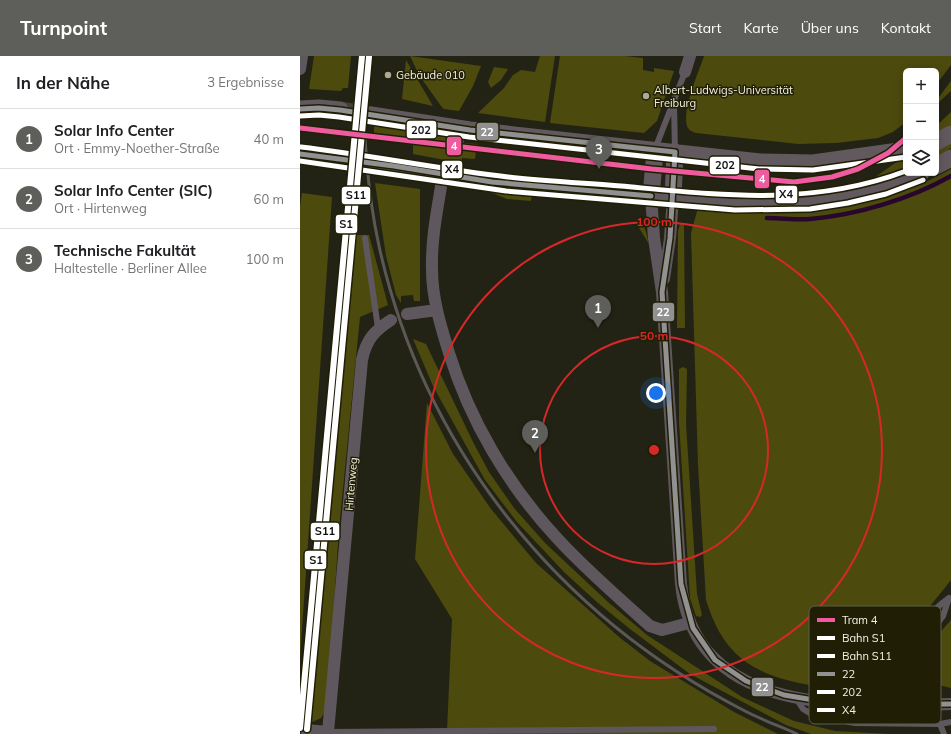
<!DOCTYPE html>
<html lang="de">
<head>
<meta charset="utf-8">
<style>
  body { margin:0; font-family:Mulish,sans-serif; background:#f2f2f2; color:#202124 }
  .controls { position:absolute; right:12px; top:12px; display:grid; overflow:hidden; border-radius:6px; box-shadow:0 2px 10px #0003 }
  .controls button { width:36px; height:36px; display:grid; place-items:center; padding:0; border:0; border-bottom:1px solid #e0e0e0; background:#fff; color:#202124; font:20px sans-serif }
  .you { position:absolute; left:356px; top:337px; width:14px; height:14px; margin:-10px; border:3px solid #fff; border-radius:50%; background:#1a73e8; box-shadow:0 0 0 6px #1a73e833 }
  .badge { display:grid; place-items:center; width:26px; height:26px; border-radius:50%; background:#5e5f5a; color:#fff; font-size:13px; font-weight:700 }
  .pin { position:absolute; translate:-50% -33px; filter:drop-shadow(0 1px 2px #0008) }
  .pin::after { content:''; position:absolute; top:21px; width:14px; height:12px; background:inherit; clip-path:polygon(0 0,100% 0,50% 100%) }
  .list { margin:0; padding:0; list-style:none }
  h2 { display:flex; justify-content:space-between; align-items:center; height:52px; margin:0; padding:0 16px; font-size:17px }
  h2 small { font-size:13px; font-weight:400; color:#757577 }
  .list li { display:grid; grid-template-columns:26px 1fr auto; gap:12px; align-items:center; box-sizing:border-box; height:60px; padding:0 16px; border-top:1px solid #e0e0e0 }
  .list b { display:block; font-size:15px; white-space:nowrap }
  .list p { margin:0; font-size:13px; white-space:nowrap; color:#757577 }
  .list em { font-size:13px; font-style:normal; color:#757577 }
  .icon { flex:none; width:22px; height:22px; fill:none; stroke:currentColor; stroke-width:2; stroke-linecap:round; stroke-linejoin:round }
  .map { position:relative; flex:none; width:651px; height:678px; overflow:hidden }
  header { display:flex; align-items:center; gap:24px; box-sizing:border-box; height:56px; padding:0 20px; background:#5e5f5a; color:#fff }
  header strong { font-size:19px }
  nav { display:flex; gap:22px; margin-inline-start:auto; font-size:14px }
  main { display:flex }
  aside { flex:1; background:#fff }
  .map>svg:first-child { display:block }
  .green { fill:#4d4a0e }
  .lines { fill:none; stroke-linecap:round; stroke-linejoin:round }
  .stream { stroke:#28062e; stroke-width:4.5 }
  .secondary-tunnel { stroke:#424234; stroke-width:17; stroke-dasharray:17 8; stroke-linecap:butt }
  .lane { stroke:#5f575e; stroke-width:6 }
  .street { stroke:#5f575e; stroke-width:12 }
  .secondary { stroke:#62595f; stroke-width:17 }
  .rail { stroke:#5c5856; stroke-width:3 }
  .bus-1-casing { stroke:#201f05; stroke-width:8 }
  .bus-2-casing { stroke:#201f05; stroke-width:8 }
  .bus-3-casing { stroke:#201f05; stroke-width:8 }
  .bus-1 { stroke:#929191; stroke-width:5 }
  .bus-2 { stroke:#fff; stroke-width:5 }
  .bus-3 { stroke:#fff; stroke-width:5 }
  .rail-1-casing { stroke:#201f05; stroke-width:9 }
  .rail-2-casing { stroke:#201f05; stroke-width:9 }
  .rail-1 { stroke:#fff; stroke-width:6 }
  .rail-2 { stroke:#fff; stroke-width:6 }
  .tram-1-casing { stroke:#201f05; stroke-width:8 }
  .tram-1 { stroke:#ee5b9e; stroke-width:5 }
  .ring { fill:none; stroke:#d62828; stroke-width:2 }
  .poi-dot { fill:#aaaa9b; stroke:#201f05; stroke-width:1.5 }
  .labels { text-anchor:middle; stroke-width:3; stroke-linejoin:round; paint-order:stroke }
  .poi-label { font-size:11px; fill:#f3f3e3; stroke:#201f05; text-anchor:start }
  .street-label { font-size:11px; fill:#f3f3e3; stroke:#201f05 }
  .key { fill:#201f05; stroke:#5f5f48; stroke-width:1 }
  .key-label { font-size:11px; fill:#f3f3e3 }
  .centre { fill:#d62828; stroke:#201f05; stroke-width:2 }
  .ring-label { font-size:12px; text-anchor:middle; font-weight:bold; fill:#d62828; stroke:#201f05; stroke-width:3; stroke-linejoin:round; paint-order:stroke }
  .line-badge { stroke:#201f05; stroke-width:1.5 }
  .badge-label { font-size:11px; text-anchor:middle; font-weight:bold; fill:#fff }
  .pale-badge-label { font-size:11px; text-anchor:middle; font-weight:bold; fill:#111 }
</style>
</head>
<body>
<header>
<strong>Turnpoint</strong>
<nav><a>Start</a><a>Karte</a><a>Über uns</a><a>Kontakt</a></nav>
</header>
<main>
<aside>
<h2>In der Nähe<small>3 Ergebnisse</small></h2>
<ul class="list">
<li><span class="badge">1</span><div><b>Solar Info Center</b><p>Ort · Emmy-Noether-Straße</p></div><em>40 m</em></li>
<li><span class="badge">2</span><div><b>Solar Info Center (SIC)</b><p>Ort · Hirtenweg</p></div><em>60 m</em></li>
<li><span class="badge">3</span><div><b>Technische Fakultät</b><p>Haltestelle · Berliner Allee</p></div><em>100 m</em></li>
</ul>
</aside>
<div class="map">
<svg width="651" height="678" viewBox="0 0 651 678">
  <rect width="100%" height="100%" fill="#232315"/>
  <path class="green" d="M14 0H51L48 32H43L41 35 9 33Z
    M110 0 181 10 173 30 159 55 144 53 141 50 119 19Z
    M240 0H255L245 66 178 57 204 32 213 19 221 14 235 16Z
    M260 0H325L343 2V14L354 16V12L374 15 357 65 344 77 250 67Z
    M404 0H651V9L636 29V15H606V66L593 76 578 82 536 87 498 88 396 77C393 76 390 75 388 72 380 59 399 15 404 0Z
    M106 4 133 50 102 43Z
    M194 11 208 13 201 24 191 32 188 26Z
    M651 25V35L636 49V45Z
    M651 56V69L636 77V70Z
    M74 69 164 81V87L177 88 175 103 162 102 161 107 113 98V88L74 84Z
    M651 87V92L636 101V94Z
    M606 104V115L564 129 598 105Z
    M651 113V524C629 552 606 577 591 610L583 607C578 617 561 630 550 632 545 633 539 632 534 632 504 629 467 623 442 603 423 588 413 566 406 544L398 409 391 177 398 152C431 154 464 157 496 156 549 155 605 139 651 113Z
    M75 127 120 133V245H114L113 239 101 240V247L96 239 86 200Z
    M185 134 232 139 231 145 207 143Z
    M2 137 32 141 0 602V151Z
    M339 164H342L346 176 349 188 336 167Z
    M380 168 384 169 385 272H377L378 175Z
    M51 179H69L88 249 60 261 39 473 27 652 21 662 6 669 39 286Z
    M113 283 126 288 173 386 189 416 214 452 245 487 308 546 347 579 442 641 494 665 535 675 590 678H511L486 669 390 618 330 573 298 547 265 517 217 466 185 424 133 330Z
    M383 311 387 313 386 368 397 538 402 559 400 561 396 560 390 542 379 366V313Z
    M127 347 153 398 191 453 236 507 319 581 350 605 434 656 478 678H52L147 675 152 563 115 503Z
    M651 564V632L630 627C610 607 638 579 651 564Z"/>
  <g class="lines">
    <path class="stream" d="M467 162C482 162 496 164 510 163 556 159 611 143 651 120"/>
    <path class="secondary-tunnel" d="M40 54 71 59
      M34 102 74 107"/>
    <path class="lane" d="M374 49 375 96
      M355 93 385 16
      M65 182 78 272
      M496 642 503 653 513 659 555 667 640 668 651 666
      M589 649C595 602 611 570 649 542L643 560 619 592 614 606 612 626 613 649
      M640 668 644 678
      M28 676 414 673"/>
    <path class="street" d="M0 13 2 0
      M385 16 390 0
      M143 118C138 151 131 181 132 214 132 242 141 271 149 297 170 365 208 429 256 481 285 513 318 541 350 570L362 574 389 567
      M351 140 354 182 362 236 381 528C395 662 552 650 651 648
      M364 223 370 182 373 142
      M107 258 137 254
      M6 674 28 676 62 304C66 284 74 275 91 264"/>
    <path class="secondary" d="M0 53 19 52 40 54
      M71 59 170 74 460 106 513 107 606 94
      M636 86 651 78
      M0 98 34 102
      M74 107C114 112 152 121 191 126 236 132 282 133 327 138 430 148 523 161 621 117
      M636 110 651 102
      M351 140 355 95
      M373 142 375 96"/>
    <path class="rail" d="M62 12C64 72 66 131 79 190 124 393 258 559 443 654 460 663 479 670 497 678"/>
    <g class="bus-1-casing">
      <path id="bus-1" d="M0 53 19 52 40 54 170 74 375 96
        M375 96 370 182 362 236 381 528 393 572 415 604 446 625 484 639 526 646 569 649 651 648
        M0 98 94 110 192 126 351 140"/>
    </g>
    <g class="bus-2-casing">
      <path id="bus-2" d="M0 60 19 59 39 61 169 81 459 113 513 114 606 101
        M0 105 206 135 435 154 510 153 548 147 586 138 623 124"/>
    </g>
    <g class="bus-3-casing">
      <path id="bus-3" d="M1 91C70 99 138 113 208 121 245 125 283 127 321 130 419 139 511 151 606 115"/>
    </g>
    <use href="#bus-1" class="bus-1"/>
    <use href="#bus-2" class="bus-2"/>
    <use href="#bus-3" class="bus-3"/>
    <g class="rail-1-casing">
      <path id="rail-1" d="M0 672 62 0"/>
    </g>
    <g class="rail-2-casing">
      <path id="rail-2" d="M7 673 69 1"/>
    </g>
    <use href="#rail-1" class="rail-1"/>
    <use href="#rail-2" class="rail-2"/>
    <g class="tram-1-casing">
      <path id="tram-1" d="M0 72 352 113 494 126 532 121 558 113 588 97 606 82"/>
    </g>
    <use href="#tram-1" class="tram-1"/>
  </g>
  <g class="ring">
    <circle cx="354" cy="394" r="114"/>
    <circle cx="354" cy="394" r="228"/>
  </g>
  <g class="poi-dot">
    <circle cx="88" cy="19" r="4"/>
    <circle cx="346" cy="40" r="4"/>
  </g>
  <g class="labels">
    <g class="poi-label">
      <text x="96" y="23">Gebäude 010</text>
      <text x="354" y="38">Albert-Ludwigs-Universität<tspan x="354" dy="13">Freiburg</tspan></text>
    </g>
    <g class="street-label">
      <text transform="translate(51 428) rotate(-85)" y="4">Hirtenweg</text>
    </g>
  </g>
  <rect x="509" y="550" width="132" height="118" rx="6" class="key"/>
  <rect x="517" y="562" width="18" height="4" fill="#ee5b9e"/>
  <rect x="517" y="580" width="18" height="4" fill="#fff"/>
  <rect x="517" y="598" width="18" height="4" fill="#fff"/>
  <rect x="517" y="616" width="18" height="4" fill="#929191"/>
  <rect x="517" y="634" width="18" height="4" fill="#fff"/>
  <rect x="517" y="652" width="18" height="4" fill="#fff"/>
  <g class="key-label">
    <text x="542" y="568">Tram 4</text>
    <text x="542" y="586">Bahn S1</text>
    <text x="542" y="604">Bahn S11</text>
    <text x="542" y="622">22</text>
    <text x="542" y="640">202</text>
    <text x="542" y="658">X4</text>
  </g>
  <circle cx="354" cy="394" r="6" class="centre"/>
  <g class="ring-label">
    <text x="354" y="170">100 m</text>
    <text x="354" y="284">50 m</text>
  </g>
  <g class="line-badge">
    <rect x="106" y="64" width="31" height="19" rx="4" fill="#fff"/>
    <rect x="176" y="66" width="23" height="19" rx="4" fill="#929191"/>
    <rect x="146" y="80" width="16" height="20" rx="4" fill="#ee5b9e"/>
    <rect x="409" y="100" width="31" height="19" rx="4" fill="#fff"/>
    <rect x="141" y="104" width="22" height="19" rx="4" fill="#fff"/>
    <rect x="454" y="113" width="16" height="20" rx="4" fill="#ee5b9e"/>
    <rect x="475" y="129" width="23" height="19" rx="4" fill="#fff"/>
    <rect x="41" y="130" width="30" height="19" rx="4" fill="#fff"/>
    <rect x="35" y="158" width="23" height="20" rx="4" fill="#fff"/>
    <rect x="352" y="246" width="23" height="20" rx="4" fill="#929191"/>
    <rect x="10" y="466" width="30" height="19" rx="4" fill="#fff"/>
    <rect x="4" y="494" width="23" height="20" rx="4" fill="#fff"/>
    <rect x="451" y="621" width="23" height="20" rx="4" fill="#929191"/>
  </g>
  <g class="badge-label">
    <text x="187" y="80">22</text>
    <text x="154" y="94">4</text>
    <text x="462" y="127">4</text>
    <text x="363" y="260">22</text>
    <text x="462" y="635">22</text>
  </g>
  <g class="pale-badge-label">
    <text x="121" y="78">202</text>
    <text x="425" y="113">202</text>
    <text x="152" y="117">X4</text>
    <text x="486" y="142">X4</text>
    <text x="56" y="143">S11</text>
    <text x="46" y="172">S1</text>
    <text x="25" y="479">S11</text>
    <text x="16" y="508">S1</text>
  </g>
</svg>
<div class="controls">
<button>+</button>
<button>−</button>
<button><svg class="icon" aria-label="layers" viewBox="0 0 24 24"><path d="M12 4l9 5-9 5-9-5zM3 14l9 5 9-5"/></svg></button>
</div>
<div class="you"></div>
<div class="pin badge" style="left:298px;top:272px">1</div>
<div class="pin badge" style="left:235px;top:397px">2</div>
<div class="pin badge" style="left:299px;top:113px">3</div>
</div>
</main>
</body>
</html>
